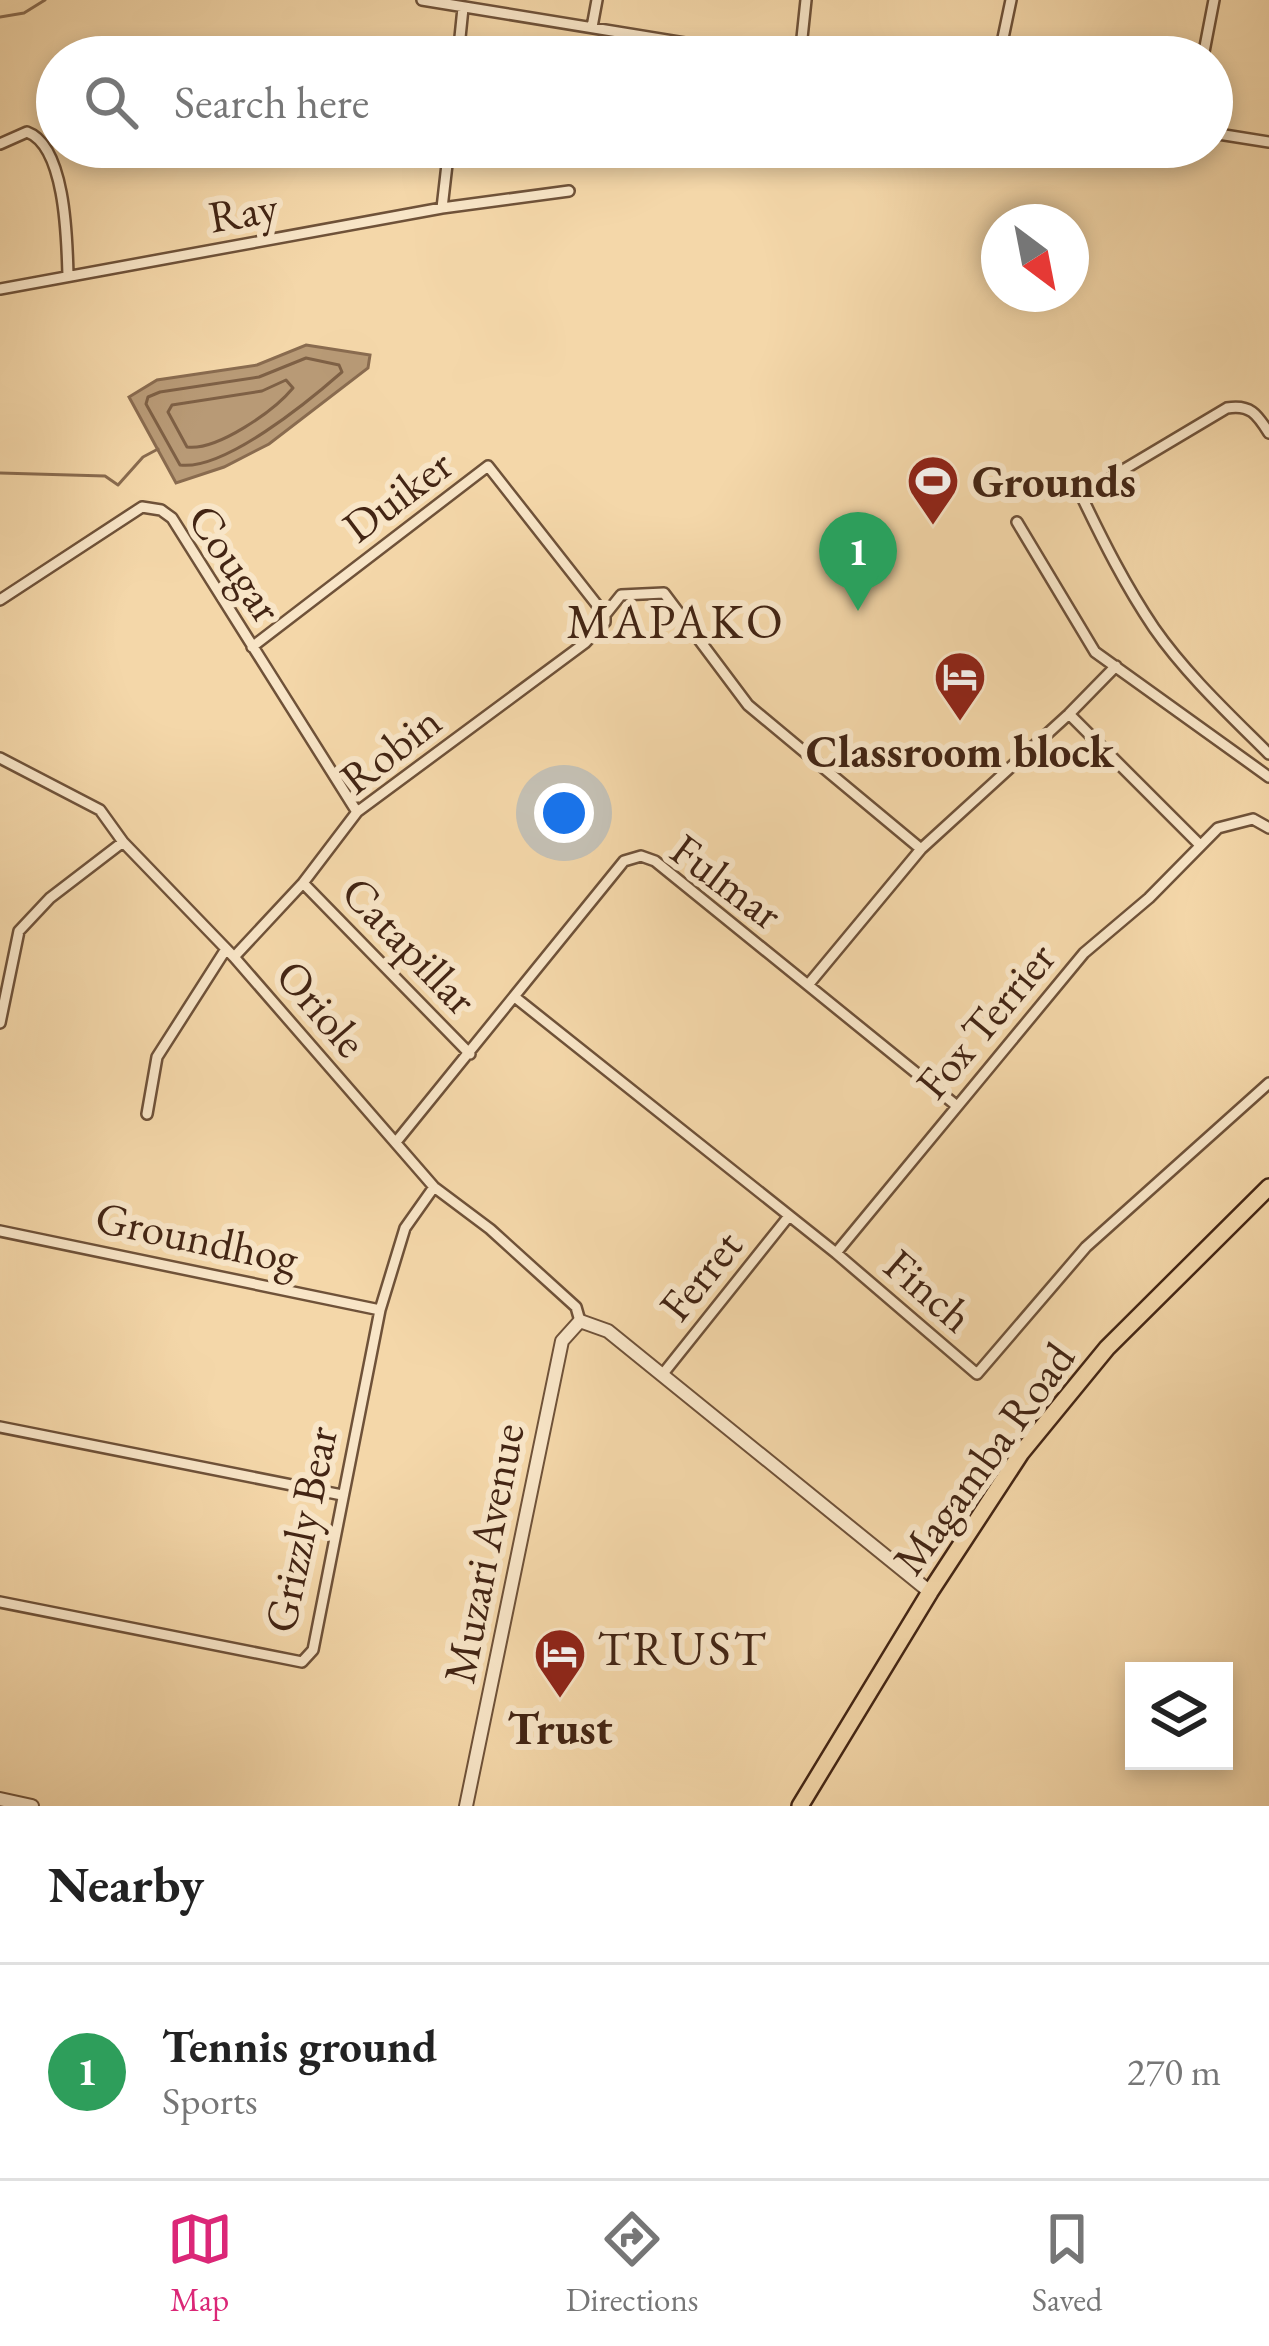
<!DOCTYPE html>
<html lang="en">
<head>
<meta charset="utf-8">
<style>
  body { margin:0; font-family:"EB Garamond",serif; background:#f2f2f2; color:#222 }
  .controls { position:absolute; right:36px; bottom:36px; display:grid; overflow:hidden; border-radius:0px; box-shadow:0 6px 18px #0003 }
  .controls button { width:108px; height:108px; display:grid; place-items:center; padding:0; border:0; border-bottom:3px solid #e0e0e0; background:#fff; color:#222; font:60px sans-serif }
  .compass { position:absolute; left:981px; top:204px; width:108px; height:108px; border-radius:50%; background:#fff; box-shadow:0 6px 18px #0003; rotate:148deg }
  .you { position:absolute; left:564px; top:813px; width:42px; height:42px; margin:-30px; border:9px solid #fff; border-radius:50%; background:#1a73e8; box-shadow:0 0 0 18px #1a73e833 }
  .badge { display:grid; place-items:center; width:78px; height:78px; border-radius:50%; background:#db2777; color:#fff; font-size:39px; font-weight:700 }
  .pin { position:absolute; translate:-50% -99px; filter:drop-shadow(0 3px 6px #0008) }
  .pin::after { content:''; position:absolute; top:63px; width:42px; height:36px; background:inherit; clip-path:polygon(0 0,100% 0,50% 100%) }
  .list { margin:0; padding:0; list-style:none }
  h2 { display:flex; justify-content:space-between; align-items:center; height:156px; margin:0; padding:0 48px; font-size:51px }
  h2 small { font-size:39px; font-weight:400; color:#767676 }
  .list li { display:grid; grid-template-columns:78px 1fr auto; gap:36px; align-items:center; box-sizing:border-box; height:216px; padding:0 48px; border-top:3px solid #e0e0e0 }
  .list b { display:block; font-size:45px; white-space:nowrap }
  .list p { margin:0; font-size:39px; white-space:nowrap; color:#767676 }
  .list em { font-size:39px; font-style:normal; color:#767676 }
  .icon { flex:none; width:66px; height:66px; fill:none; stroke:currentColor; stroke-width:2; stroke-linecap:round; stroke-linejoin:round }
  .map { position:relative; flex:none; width:1269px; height:1806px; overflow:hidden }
  .search { position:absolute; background:#fff; box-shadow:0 6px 18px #0003; left:36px; right:36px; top:36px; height:132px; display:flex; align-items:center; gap:30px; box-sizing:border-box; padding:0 42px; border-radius:66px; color:#767676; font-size:45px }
  .sheet { height:372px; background:#fff }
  nav { display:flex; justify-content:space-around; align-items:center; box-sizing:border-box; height:168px; border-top:3px solid #e0e0e0; background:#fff; font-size:33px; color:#767676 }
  nav a { display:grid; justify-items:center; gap:6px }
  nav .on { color:#db2777 }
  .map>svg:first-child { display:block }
  .water { fill:#b89a76; stroke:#896b4f; stroke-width:3 }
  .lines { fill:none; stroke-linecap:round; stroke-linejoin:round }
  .shore { stroke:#7e6045; stroke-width:3 }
  .stream { stroke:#896b4f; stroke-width:3 }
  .minor-casing { stroke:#6f5239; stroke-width:14 }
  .tertiary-casing { stroke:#6f5239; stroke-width:16 }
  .trunk-casing { stroke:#432514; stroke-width:20 }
  .minor { stroke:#f8e5c7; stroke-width:9 }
  .tertiary { stroke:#f8e5c7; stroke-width:12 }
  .trunk { stroke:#f4d7a9; stroke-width:15 }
  .labels { text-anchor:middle; stroke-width:12; stroke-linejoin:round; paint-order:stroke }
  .street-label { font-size:45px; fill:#432514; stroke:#f8e5c7 }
  .poi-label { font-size:45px; font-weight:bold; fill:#432514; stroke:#f8e5c7 }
  .neighbourhood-label { font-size:48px; letter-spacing:3px; fill:#432514; stroke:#f8e5c7 }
</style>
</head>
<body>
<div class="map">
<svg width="1269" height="1806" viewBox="0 0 1269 1806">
  <rect width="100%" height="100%" fill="#f4d7a9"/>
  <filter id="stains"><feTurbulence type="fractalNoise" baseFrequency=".00167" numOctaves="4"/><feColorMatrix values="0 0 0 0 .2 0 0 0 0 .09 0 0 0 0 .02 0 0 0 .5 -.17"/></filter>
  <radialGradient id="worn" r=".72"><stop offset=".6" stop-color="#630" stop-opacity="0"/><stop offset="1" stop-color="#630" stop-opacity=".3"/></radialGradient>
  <path class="water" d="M306 345 370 355 368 368 269 444 224 467 176 483 129 397 157 380 257 365Z"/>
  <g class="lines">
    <path class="shore" d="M306 358 339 365 342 372C309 401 224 471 180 465L146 404 148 397 160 392 259 377Z
      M286 380 293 388C274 411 217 451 187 447L168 412 172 405 262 391Z"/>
    <path class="stream" d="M0 17 24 13 45 0
      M0 473 105 476 118 485 143 457 158 449"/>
    <g class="minor-casing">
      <path id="minor" d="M422 0 771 57
        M592 27 597 0
        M458 57 463 8
        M800 57 806 0
        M999 57 1011 0
        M1203 57 1214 0
        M1212 133 1269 142
        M0 144 27 132C66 146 67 241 68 276
        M442 208 449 147
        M0 289 442 208 569 191
        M1269 433C1257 414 1250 404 1227 408L1081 495C1103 541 1125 585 1154 628 1186 674 1229 714 1269 754
        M1017 522 1095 652 1269 777
        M0 600 142 507 161 510 172 518 357 812
        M252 647 488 466 605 615
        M1069 714 1199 844
        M0 758 100 810 123 842 234 957 434 1187 490 1229 576 1307 580 1321
        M303 883 470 1054
        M234 957 303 883 357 812 585 643 605 622V615L621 595 664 593 748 705 921 849
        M808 985 921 849 1069 714 1116 666
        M516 998 836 1253 977 1374 1086 1247 1269 1083
        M0 1023 19 931 50 898 123 842
        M147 1114 157 1057 226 949
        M396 1142 624 861 641 856 655 861 957 1106
        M0 1231 380 1310
        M836 1253 1084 953 1149 898 1218 828 1253 819 1269 828
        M662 1375 789 1216
        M0 1427 342 1495
        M0 1602 302 1662 313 1650 380 1310 405 1228 434 1187"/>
    </g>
    <g class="tertiary-casing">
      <path id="tertiary" d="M0 1799 32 1806
        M466 1806 562 1341 580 1321 608 1331 930 1592"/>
    </g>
    <g class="trunk-casing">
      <path id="trunk" d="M800 1806 930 1592 1021 1453 1107 1348 1269 1187"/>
    </g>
    <use href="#minor" class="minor"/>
    <use href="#tertiary" class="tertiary"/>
    <use href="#trunk" class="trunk"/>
  </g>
  <defs>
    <g id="stadium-pin" transform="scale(2.7)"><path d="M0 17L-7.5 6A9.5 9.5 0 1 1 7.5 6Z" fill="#8f2418" stroke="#f8e5c7"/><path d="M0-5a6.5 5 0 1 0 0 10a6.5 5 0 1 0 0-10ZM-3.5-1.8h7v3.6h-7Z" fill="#fff"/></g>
    <g id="hotel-pin" transform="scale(2.7)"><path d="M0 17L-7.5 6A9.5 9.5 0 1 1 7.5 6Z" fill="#8f2418" stroke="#f8e5c7"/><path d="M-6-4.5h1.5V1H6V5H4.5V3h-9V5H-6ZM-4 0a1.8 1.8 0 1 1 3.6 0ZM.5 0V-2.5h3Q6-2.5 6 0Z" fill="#fff"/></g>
  </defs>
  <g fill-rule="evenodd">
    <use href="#stadium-pin" x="933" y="481"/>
    <use href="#hotel-pin" x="960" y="677"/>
    <use href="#hotel-pin" x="560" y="1654"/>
  </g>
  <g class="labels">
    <g class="street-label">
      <text transform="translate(243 211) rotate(-10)" y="16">Ray</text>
      <text transform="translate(397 495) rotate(-37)" y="16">Duiker</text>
      <text transform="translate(236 563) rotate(56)" y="16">Cougar</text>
      <text transform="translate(390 749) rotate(-38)" y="16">Robin</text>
      <text transform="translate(727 881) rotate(37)" y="16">Fulmar</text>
      <text transform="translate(410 945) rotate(46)" y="16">Catapillar</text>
      <text transform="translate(322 1008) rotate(49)" y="16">Oriole</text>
      <text transform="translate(985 1020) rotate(-50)" y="16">Fox Terrier</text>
      <text transform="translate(197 1237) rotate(12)" y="16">Groundhog</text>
      <text transform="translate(700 1275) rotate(-51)" y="16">Ferret</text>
      <text transform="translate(929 1290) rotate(41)" y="16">Finch</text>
      <text transform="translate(983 1458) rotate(-54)" y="16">Magamba Road</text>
      <text transform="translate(300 1529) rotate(-78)" y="16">Grizzly Bear</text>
      <text transform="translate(483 1553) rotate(-79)" y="16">Muzari Avenue</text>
    </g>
    <g class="poi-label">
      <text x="972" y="497" text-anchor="start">Grounds</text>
      <text x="960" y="767">Classroom block</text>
      <text x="560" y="1744">Trust</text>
    </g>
    <g class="neighbourhood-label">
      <text x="676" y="638">MAPAKO</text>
      <text x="683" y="1665">TRUST</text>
    </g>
  </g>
  <rect width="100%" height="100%" filter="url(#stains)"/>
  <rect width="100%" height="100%" fill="url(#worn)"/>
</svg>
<div class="controls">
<button><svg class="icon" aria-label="layers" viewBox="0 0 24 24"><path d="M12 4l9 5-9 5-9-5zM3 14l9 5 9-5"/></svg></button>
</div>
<svg class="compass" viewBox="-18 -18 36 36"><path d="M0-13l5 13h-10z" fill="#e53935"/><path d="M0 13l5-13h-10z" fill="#767676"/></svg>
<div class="you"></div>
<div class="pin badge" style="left:858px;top:611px;background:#2e9e5b">1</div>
<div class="search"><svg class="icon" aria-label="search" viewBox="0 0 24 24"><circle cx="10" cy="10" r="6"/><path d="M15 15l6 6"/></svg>Search here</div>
</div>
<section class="sheet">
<h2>Nearby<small></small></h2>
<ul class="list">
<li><span class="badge" style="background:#2e9e5b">1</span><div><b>Tennis ground</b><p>Sports</p></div><em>270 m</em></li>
</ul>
</section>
<nav>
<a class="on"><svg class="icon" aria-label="map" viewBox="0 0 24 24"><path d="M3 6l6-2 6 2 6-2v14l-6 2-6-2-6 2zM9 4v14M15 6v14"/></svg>Map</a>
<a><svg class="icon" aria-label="directions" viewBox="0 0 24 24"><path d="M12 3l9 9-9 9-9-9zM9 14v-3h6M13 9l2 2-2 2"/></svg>Directions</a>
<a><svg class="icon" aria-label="saved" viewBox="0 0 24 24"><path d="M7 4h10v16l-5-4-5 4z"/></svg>Saved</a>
</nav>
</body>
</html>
